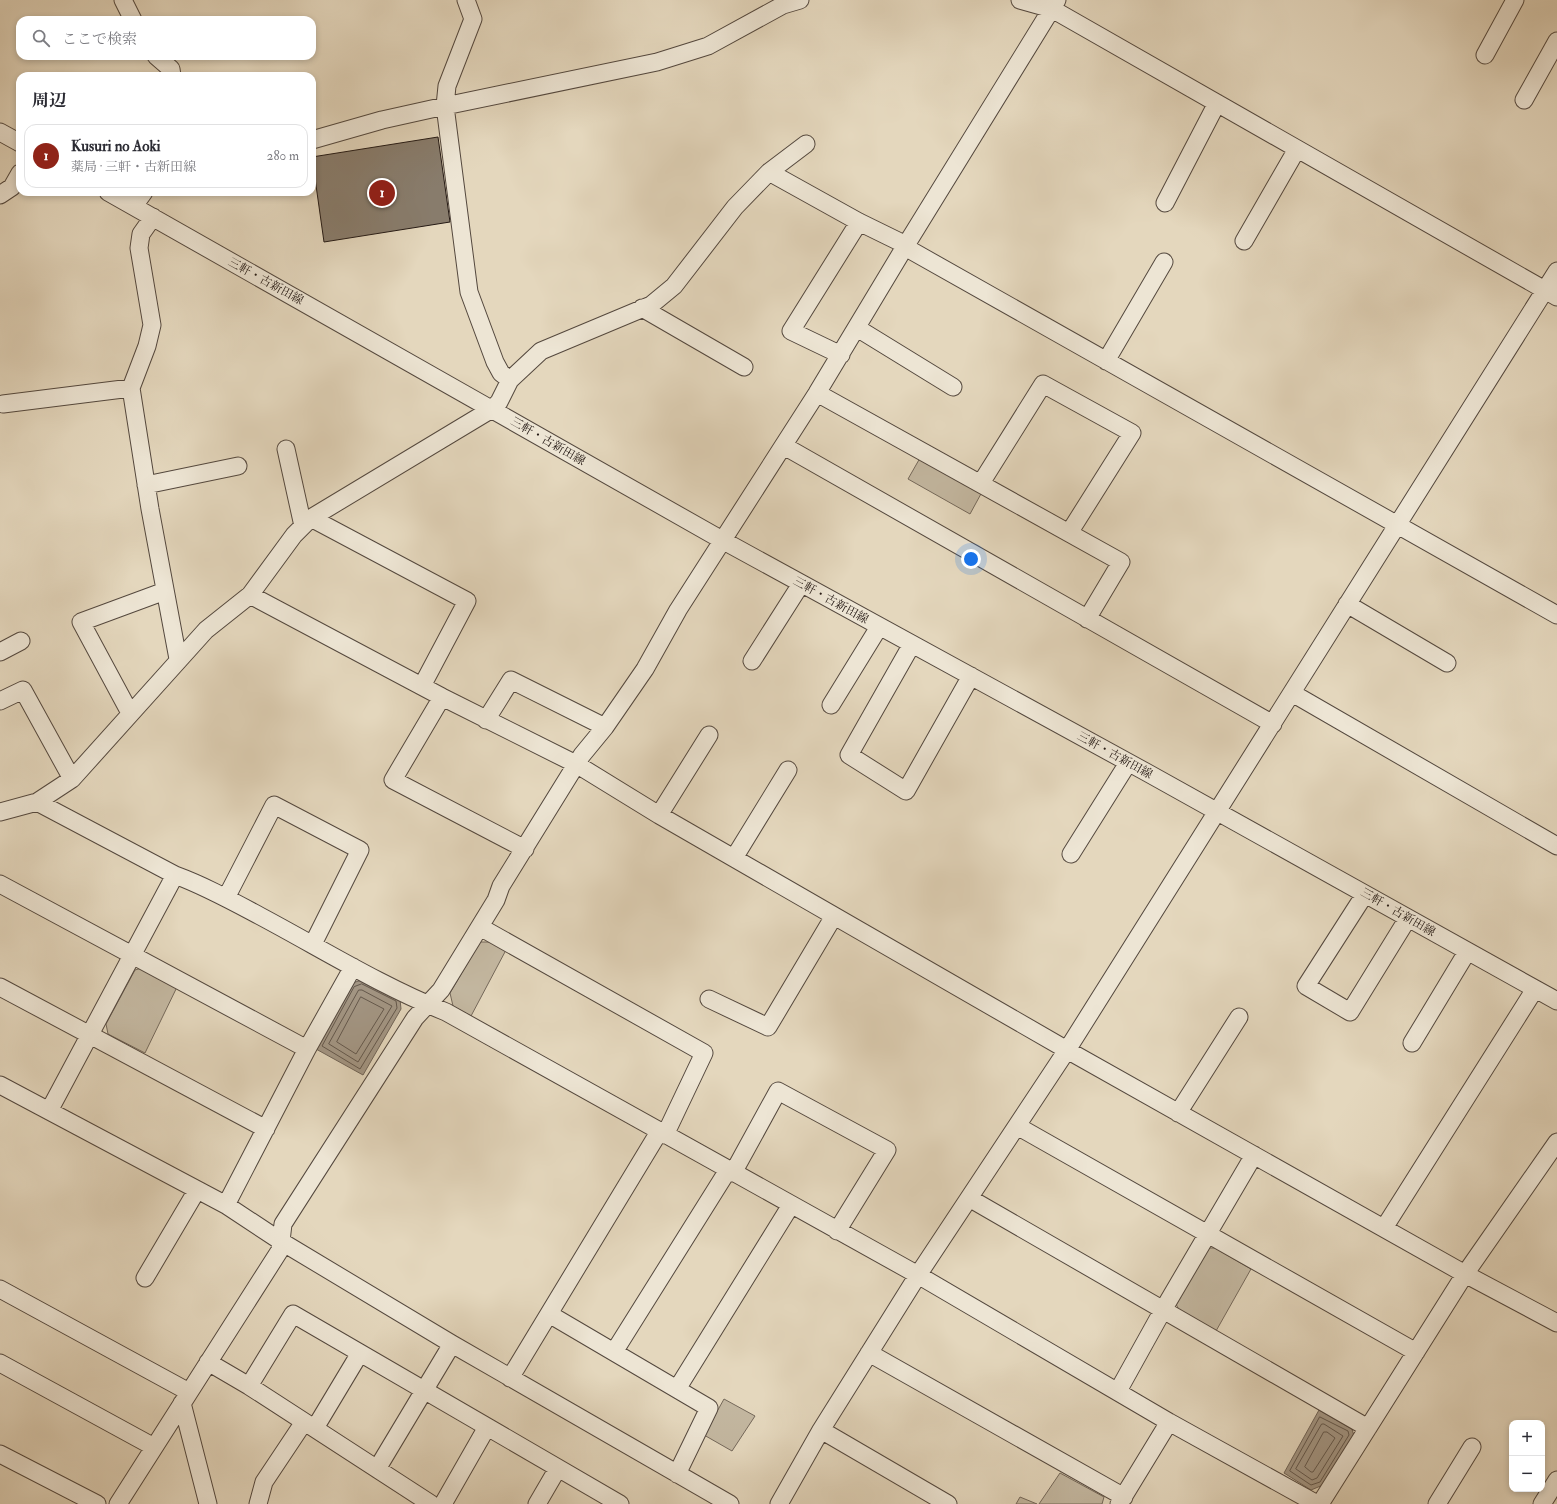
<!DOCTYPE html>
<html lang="ja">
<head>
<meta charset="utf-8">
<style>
  body { margin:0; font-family:"IM FELL Double Pica","Noto Serif JP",serif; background:#f2f2f3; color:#2b2b33 }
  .controls { position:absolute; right:12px; bottom:12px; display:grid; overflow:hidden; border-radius:8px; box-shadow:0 2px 6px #0003 }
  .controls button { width:36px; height:36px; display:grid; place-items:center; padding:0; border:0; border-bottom:1px solid #e1e1e2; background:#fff; color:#2b2b33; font:20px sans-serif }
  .you { position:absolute; left:971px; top:559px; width:14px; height:14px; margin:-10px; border:3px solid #fff; border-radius:50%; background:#1a73e8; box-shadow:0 0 0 6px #1a73e833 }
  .badge { display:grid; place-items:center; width:26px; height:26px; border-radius:50%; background:#8f2418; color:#fff; font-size:13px; font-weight:700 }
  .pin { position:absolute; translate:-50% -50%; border:2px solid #fff; box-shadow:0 1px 4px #0006 }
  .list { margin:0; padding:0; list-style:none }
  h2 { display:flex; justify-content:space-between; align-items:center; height:52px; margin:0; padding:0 16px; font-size:17px }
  h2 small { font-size:13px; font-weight:400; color:#7c7c81 }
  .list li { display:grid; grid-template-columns:26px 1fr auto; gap:12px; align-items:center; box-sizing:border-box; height:64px; margin:0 8px 8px; padding:0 8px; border:1px solid #e1e1e2; border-radius:12px }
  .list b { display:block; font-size:15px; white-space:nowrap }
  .list p { margin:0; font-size:13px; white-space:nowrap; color:#7c7c81 }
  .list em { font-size:13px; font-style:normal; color:#7c7c81 }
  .icon { flex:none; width:22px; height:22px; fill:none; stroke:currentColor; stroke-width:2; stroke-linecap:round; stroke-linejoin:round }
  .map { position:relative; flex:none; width:1557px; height:1504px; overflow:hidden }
  .search { position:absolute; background:#fff; box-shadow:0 2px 6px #0003; left:16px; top:16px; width:300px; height:44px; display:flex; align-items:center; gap:10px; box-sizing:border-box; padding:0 14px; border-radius:12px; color:#7c7c81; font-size:15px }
  .panel { position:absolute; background:#fff; box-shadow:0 2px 6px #0003; left:16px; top:72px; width:300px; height:124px; border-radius:12px }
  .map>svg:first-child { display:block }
  .green { fill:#c3b7a0; stroke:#74685a }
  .water { fill:#a39684; stroke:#706457 }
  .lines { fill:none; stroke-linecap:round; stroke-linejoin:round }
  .shore { stroke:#64584c; stroke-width:1 }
  .building { fill:#887c6c; stroke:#241914 }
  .minor-casing { stroke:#54483e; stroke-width:19 }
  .minor { stroke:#ede5d4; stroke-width:17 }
  .labels { text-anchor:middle; stroke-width:3; stroke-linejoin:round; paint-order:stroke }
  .street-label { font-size:12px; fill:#241914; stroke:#ede5d4 }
</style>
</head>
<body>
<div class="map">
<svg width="1557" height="1504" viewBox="0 0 1557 1504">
  <rect width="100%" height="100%" fill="#e4d7bd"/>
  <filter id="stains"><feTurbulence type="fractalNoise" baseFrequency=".005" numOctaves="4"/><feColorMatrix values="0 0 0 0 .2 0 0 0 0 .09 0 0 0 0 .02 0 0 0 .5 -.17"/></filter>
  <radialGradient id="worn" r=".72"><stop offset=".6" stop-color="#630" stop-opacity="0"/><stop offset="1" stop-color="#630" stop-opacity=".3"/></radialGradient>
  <path class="green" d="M920 458 982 492 970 514 908 479Z
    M480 942H491L506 950 471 1016 453 1006 450 993Z
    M145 967 178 985 145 1053 108 1034 106 1024 135 970Z
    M1208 1248H1215L1251 1269 1216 1331 1179 1310 1176 1304Z
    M724 1399 755 1416 732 1451 704 1435Z
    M1060 1473 1104 1497 1102 1504H1039Z
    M1020 1497 1037 1504H1016Z"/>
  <path class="water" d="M362 980 400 999 401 1009 363 1075 316 1049 352 983Z
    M1319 1410 1352 1429 1354 1436 1323 1485 1311 1490 1284 1473Z"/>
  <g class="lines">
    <path class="shore" d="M362 984 396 1001 397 1008 360 1069 322 1046 354 987Z
      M359 990H362L392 1006 358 1062 329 1044Z
      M361 997 384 1009 356 1054 337 1042Z
      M1320 1417 1348 1431 1349 1435 1320 1482 1311 1485 1290 1471Z
      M1322 1424H1324L1343 1436 1317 1478 1312 1480 1296 1469Z
      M1324 1432H1327L1335 1438 1313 1472H1311L1305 1467Z"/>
  </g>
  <path class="building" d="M438 137 450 222 324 242 312 157Z"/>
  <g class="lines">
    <g class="minor-casing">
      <path id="minor" d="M123 0 133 20
        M466 0 473 19 447 86 445 106 469 292 495 362 501 373 510 380
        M1020 0 1052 9 1557 297
        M1485 55 1515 0
        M156 56 171 69 172 76
        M1524 100 1557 41
        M0 132 20 143
        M312 140 382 120 445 106 657 62 708 46 783 5 800 0
        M769 172 859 222 906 245 912 251 1557 615
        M108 192 722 540 1146 772 1557 1001
        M0 195 12 187 20 173
        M1165 203 1217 103
        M134 206 144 192
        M153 217 141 234 139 248 152 325 147 346 131 388 150 509 178 659
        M1244 241 1297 149
        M642 308 744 367
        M857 328 953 387
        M841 355 791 331 859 222
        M1106 361 1164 262
        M817 393 1121 562 1087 619
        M3 404 131 388
        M784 446 1273 724
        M286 449 303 526
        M981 483 1043 384 1132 433 1069 533
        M146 485 238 466
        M311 518 467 601 422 686
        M250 595 442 697 576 764 659 815 1067 1050 1465 1274 1557 1323
        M1347 604 1447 663
        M912 644 849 755 906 791 971 676
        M0 652 21 641
        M752 661 801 584
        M1292 693 1557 846
        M442 697 393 780 525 849
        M0 701 23 690 72 779
        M831 705 879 627
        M130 713 81 622 165 591
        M486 720 511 680 605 727
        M37 802 175 875C205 886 232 901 260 916 322 949 381 986 446 1012L918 1275 1169 1422 1317 1504
        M0 812 37 802 72 779 206 630 250 595 294 535 311 518 492 409 499 402 510 380 541 351 651 305 674 286 735 207 769 172 806 144
        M659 815 709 735
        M1071 854 1128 763
        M734 858 788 770
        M0 884 307 1049
        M1365 894 1306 986 1350 1012 1408 918
        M226 898 274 805 360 850 313 944
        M480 927 704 1053 665 1135
        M0 987 266 1129
        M709 999 768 1027 834 916
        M1412 1043 1467 952
        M0 1085 226 1205 282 1242 452 1344 730 1504
        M49 1111 175 875
        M1178 1113 1239 1017
        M1017 1126 1416 1352
        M733 1173 778 1091 887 1150 837 1231
        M969 1198 1368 1428
        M226 1205 307 1049 353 967
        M1384 1228 1535 989
        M145 1278 197 1190
        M0 1289 189 1392
        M549 1314 709 1408 677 1474
        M614 1352 728 1170
        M869 1353 1124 1497
        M208 1362 249 1386 431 1504
        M0 1363 154 1447
        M510 1378 659 1132
        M249 1386 293 1314 620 1504
        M677 1389 791 1205
        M1118 1391 1163 1310 1254 1155
        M182 1403 208 1504
        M315 1428 360 1353
        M821 1430 948 1504
        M0 1454 97 1504
        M377 1469 452 1344
        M118 1504 280 1250 283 1224 415 1018 441 990 496 900 501 886 582 755 605 727 645 669 678 610 817 393 906 245 1057 0
        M258 1504 264 1482 304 1422
        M443 1504 487 1427
        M537 1504 558 1468
        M779 1504 821 1430 918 1275 1067 1050 1557 271
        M1119 1504 1169 1422
        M1320 1504 1465 1274 1557 1142
        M1437 1504 1472 1447
        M1542 1504 1557 1480"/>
    </g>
    <use href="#minor" class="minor"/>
  </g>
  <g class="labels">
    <g class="street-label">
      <text transform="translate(266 281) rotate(29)" y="4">三軒・古新田線</text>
      <text transform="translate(548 441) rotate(30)" y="4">三軒・古新田線</text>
      <text transform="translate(831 600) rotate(29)" y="4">三軒・古新田線</text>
      <text transform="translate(1115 755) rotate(29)" y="4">三軒・古新田線</text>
      <text transform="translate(1398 912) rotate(30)" y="4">三軒・古新田線</text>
    </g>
  </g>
  <rect width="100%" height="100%" filter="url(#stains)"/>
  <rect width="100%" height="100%" fill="url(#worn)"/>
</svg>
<div class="controls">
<button>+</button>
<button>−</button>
</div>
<div class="you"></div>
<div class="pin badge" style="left:382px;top:193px">1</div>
<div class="search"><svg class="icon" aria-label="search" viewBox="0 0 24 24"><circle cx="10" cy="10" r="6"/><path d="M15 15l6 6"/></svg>ここで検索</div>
<section class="panel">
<h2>周辺<small></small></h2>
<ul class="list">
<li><span class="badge">1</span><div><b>Kusuri no Aoki</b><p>薬局 · 三軒・古新田線</p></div><em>280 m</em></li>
</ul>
</section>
</div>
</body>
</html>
